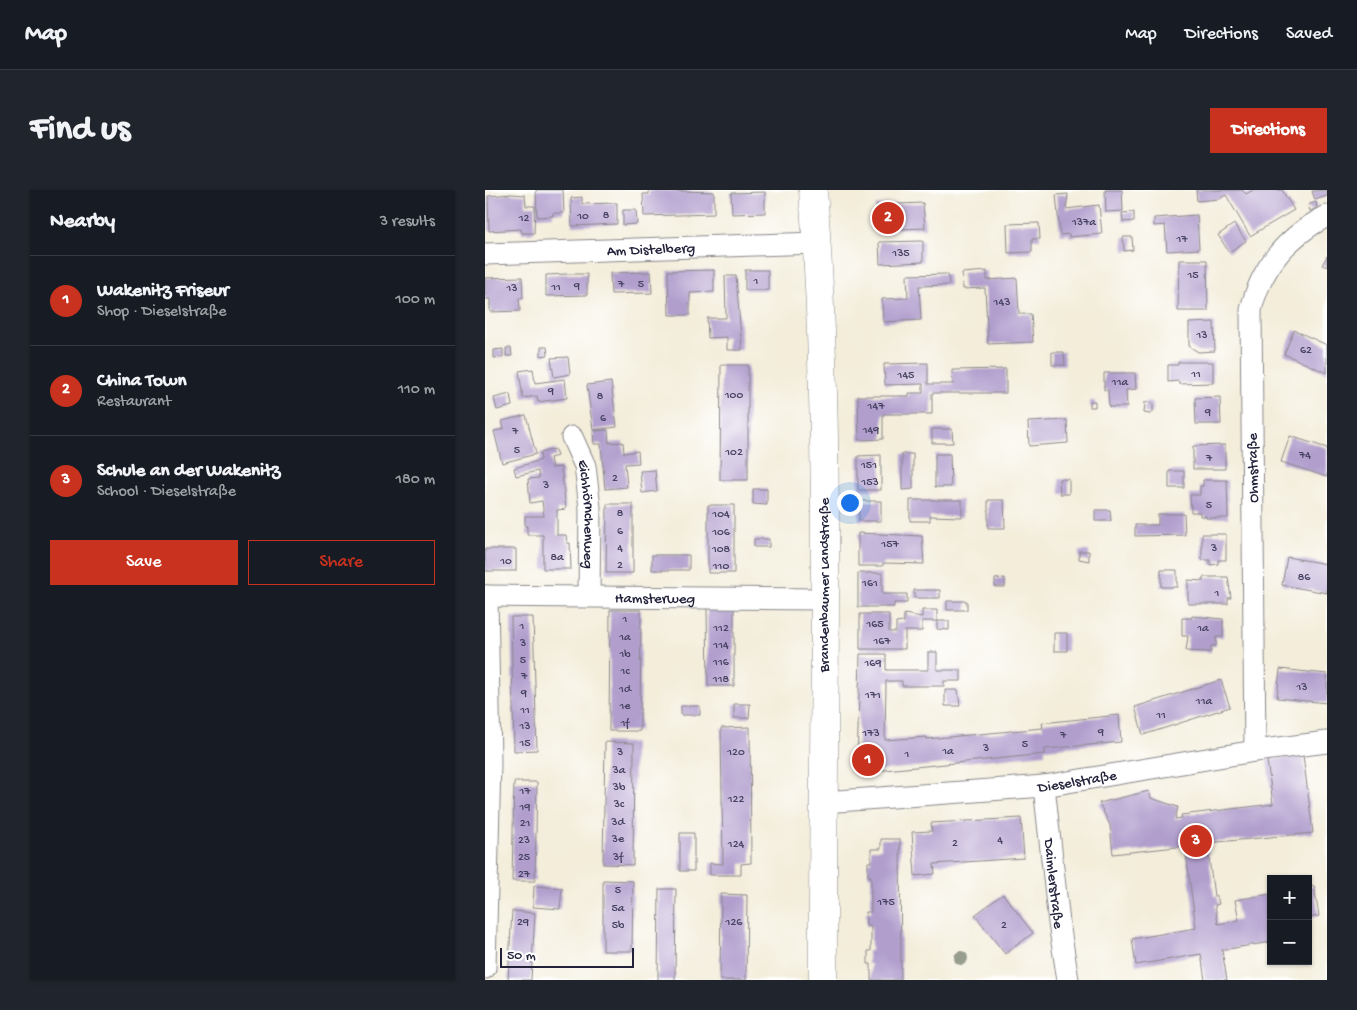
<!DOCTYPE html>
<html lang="en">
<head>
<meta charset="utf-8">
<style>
  body { margin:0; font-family:"Gochi Hand",sans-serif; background:#20242c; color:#f1f3f6 }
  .controls { position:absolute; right:15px; bottom:15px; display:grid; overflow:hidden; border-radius:0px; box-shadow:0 1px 4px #0004 }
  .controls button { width:45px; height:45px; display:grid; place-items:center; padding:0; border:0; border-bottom:1px solid #363941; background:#171b24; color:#f1f3f6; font:25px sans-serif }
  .scale { position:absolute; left:15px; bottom:12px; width:134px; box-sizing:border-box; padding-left:5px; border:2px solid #22223b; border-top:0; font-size:14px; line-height:18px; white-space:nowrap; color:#22223b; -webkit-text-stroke:4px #fff; paint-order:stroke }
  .you { position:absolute; left:364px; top:312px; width:18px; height:18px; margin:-12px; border:4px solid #fff; border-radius:50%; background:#1a73e8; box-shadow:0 0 0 8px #1a73e833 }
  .badge { display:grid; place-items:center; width:32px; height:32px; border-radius:50%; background:#c8321e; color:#fff; font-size:16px; font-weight:700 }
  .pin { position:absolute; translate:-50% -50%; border:2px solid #fff; box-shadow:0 1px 5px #0006 }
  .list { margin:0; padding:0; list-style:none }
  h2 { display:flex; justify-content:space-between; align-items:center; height:65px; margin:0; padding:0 20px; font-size:21px }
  h2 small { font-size:16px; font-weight:400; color:#9ea1a6 }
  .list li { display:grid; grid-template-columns:32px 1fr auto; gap:15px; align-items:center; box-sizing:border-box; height:90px; padding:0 20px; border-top:1px solid #363941 }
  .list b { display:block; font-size:19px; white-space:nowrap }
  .list p { margin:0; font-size:16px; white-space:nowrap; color:#9ea1a6 }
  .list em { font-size:16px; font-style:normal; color:#9ea1a6 }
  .actions { display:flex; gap:10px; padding:15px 20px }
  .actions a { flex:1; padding:11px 0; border:1px solid #c8321e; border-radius:0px; text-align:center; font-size:18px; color:#c8321e }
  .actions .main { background:#c8321e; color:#fff }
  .map { position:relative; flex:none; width:842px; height:790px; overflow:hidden; border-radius:0px }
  header { display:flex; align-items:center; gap:30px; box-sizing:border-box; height:70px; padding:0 25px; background:#171b24; border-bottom:1px solid #363941 }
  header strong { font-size:24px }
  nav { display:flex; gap:28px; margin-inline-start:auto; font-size:18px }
  .intro { display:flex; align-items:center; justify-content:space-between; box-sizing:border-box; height:120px; padding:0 30px }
  h1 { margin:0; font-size:35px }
  .button { padding:12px 22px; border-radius:0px; background:#c8321e; color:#fff; font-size:18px; font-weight:700 }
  main { display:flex; gap:30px; padding:0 30px }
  aside { flex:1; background:#171b24; border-radius:0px; box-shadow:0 1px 4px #0004 }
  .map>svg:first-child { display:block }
  .building { fill:#b19ecd }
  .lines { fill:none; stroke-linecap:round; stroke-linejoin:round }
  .street-casing { stroke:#8a888a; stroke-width:23 }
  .secondary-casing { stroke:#8a888a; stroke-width:29 }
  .street { stroke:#fff; stroke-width:21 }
  .secondary { stroke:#fff; stroke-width:28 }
  .tree { fill:#989e8e }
  .labels { text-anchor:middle; stroke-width:4; stroke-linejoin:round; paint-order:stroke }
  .number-label { font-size:12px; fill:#464160 }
  .street-label { font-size:15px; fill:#22223b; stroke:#fff }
</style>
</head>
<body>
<header>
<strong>Map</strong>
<nav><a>Map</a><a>Directions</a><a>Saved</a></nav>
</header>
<div class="intro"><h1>Find us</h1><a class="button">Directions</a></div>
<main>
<aside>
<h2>Nearby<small>3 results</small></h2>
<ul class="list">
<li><span class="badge">1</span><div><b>Wakenitz Friseur</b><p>Shop · Dieselstraße</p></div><em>100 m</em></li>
<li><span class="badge">2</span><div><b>China Town</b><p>Restaurant</p></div><em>110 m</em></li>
<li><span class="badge">3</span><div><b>Schule an der Wakenitz</b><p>School · Dieselstraße</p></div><em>180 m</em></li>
</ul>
<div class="actions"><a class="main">Save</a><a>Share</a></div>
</aside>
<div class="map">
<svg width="842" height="790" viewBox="0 0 842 790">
  <rect width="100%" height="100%" fill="#fff"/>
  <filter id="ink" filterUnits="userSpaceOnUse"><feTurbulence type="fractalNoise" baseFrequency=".02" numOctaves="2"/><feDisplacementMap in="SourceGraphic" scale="10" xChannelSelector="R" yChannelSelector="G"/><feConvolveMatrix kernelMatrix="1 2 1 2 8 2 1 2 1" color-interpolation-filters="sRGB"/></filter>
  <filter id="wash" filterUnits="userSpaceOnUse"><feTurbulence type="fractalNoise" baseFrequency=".0096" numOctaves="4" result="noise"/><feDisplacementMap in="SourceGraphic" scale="20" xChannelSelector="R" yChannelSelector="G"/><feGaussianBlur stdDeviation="1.12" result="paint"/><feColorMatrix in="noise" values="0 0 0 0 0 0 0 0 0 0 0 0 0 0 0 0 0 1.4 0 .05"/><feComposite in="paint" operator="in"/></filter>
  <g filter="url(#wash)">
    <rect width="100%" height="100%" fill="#f3edda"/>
    <g id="blocks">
      <path class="building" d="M51 0H78L79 23H68V26L52 27Z
        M164 0 229 2V24L159 26 158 4H164Z
        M620 0H637L638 21 621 22Z
        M711 0H757L761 4 768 0H797L809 20 765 46 741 5 734 9 712 11Z
        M842 0V6L830 10 827 1Z
        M280 2V23L247 24 246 3Z
        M26 4 40 5 41 16H50L49 43H37L36 39 4 41 3 6Z
        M583 4 581 19 614 15 617 44 584 47V44L575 45 571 5Z
        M97 7V14L132 13V34L87 36 86 8Z
        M831 12 832 18 825 21 823 15Z
        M438 13 440 38 393 40 391 15Z
        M138 20H151L152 34 138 35Z
        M649 22V31L638 32 637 23Z
        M712 25 714 59 682 61 680 35 669 36V28Z
        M554 33 555 49H547V62L523 63 522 34Z
        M749 34 761 51 744 62 733 45Z
        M638 47H647L648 60 639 61Z
        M438 51V72L395 74 394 52Z
        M842 66V77L837 75Z
        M694 70H722L723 121H693Z
        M229 80V102L205 103V125H184L183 81Z
        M260 80H283V100H260Z
        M502 81V90L532 88 534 124H546L548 152 503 154 500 98 478 99 477 83Z
        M166 82 167 103 126 104 125 83Z
        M81 84H102V105L61 106V85Z
        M463 84 464 95 434 96 436 130 398 132 397 109 423 108 422 85Z
        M240 86H251L257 160H242V147L223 148 222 128H241Z
        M37 87 38 108H34L35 121 5 122V109H0V88Z
        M729 132 730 161 713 162 704 156V133Z
        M809 140 842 155V183L799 164Z
        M56 157H62L63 165 56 166Z
        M21 158H26L27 166H21Z
        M18 159V167L9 168V160Z
        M567 162H579L580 175H567Z
        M83 167 85 184 69 187 66 168Z
        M693 172H728V193L694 194V191L683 192V175H693Z
        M443 173V194H468L467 180 521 179V203H447V224H398V249L374 250 373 206H424V203H438V194L400 195 399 174Z
        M236 175H263V290H235Z
        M48 179 50 193 80 189 82 208 53 212 52 206 38 208 34 181Z
        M619 183H650L651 199 641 200 642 217H624L623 200H619Z
        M126 192 132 237 108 240 102 195Z
        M25 204 27 216 12 220 9 208Z
        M735 207 736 234H711L710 208Z
        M605 211H610V217H605Z
        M660 212 668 213V222L665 224 659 223Z
        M41 225 51 264 17 273 9 241 19 239 17 231Z
        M582 230 583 253 544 256 543 232Z
        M447 239H467L468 253H447Z
        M123 240 124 253 138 252 139 263 153 261 154 273 140 274 142 297 120 299 116 254H109L108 241Z
        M805 246 842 258V287L796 272Z
        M740 255V279H708V256Z
        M70 259 72 266 65 268 67 278 76 277 81 319 72 320V345H81L82 353H85L86 379H58V345H42V336H40V326H59L57 311 45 313 43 289 54 288 53 281 31 286 29 278 56 270 55 263Z
        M417 264H428V299L417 300Z
        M450 264H465L466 297H450Z
        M396 265V300H373V266Z
        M170 280 172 301 157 303 155 281Z
        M684 281H699V298H684Z
        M574 289H584V304H575Z
        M718 290H742L743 328H721V326H715V322H706L705 305H715V296H718Z
        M268 299H282V315L268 314Z
        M425 310H477V327L445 326V331H425Z
        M503 310H519L520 338H503Z
        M374 311H396V331H374Z
        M122 314H148V383H121Z
        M223 315H249V383H223Z
        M610 320H625L626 331H610Z
        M673 324H699L700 345 650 346V335H673Z
        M373 343 437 346 439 374 398 373V376H373Z
        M717 344H741V370H733V374L725 375V370H717Z
        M269 349H284V357H269Z
        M0 359H31V381H0Z
        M594 361H604V371L594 369Z
        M167 365H204V380H167Z
        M802 367 842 374V403L797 395Z
        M676 380H692V397H676Z
        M373 383H397V404H422V413H409V417H373Z
        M718 387H743L746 408H743V414H703V390L718 391Z
        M520 388V397H510V389Z
        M429 400H455V408H429Z
        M462 411H482V420H462Z
        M222 418H249V496H223Z
        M125 420H156L155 541H124Z
        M437 420H452V431H437V441H420V459H375V424H404V442H411V433L419 432V424L437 427Z
        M707 426 738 429V447H731V456H726V462L701 461 703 446H697V428H707Z
        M26 427H48L52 560 29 561Z
        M452 431H464V440L452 439Z
        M569 443H582V461H569Z
        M443 462H452V480H476V491H459V496H417V491H401L400 550 442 547V549L558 538 557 533 634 525 636 552 560 559V564L400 580H372L375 464H401V480H443Z
        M795 479 842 484V513L792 508Z
        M736 490 745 517 658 545 650 517Z
        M460 500H473L475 516H460Z
        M249 514H265L264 528H249Z
        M196 516H215V525H196Z
        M265 537 266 673 256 674V685H225V673L238 674 236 538Z
        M120 552 149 553 148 675 118 674Z
        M818 565 828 643 722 653 729 706H732L734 714 730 715 733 734 754 730 750 710 786 704V752L737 760 742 790H720L716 764 651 775 647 749 711 738 700 656 628 664 625 635 614 613 664 601 666 608 693 617 690 629 697 628 696 625 788 614 782 570Z
        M29 592H52L50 691H27Z
        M536 628 539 668 449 674 450 684 430 686 427 642 447 641 446 633Z
        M195 643H209V681H195Z
        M396 649H415L416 790H386V774H383V761H386V736H381V722H386V686H383V672H386V659H396Z
        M118 690 148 691 147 761H118Z
        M49 696 77 698 75 719 48 717Z
        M829 696 834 726 823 728V697Z
        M174 699H191L190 790H173Z
        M236 704 262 705 261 790H235Z
        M518 704 548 743 520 764 490 725Z
        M27 721 50 723 46 790H23Z"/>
    </g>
  </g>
  <g filter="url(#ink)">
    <use href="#blocks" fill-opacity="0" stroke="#8a888a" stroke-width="1"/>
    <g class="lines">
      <g class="street-casing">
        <g id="street">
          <path id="s1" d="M0 64 332 53"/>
          <path id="s2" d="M87 247 100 276 105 318 104 405"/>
          <path id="s3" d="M0 406 339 409"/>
          <path d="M770 561 766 120C776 77 803 46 842 26"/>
          <path id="s4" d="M559 596 574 733 583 790"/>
          <path id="s5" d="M339 612 559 596 770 561 842 552"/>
          <path d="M0 778 5 572 2 406"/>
        </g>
      </g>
      <g class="secondary-casing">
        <path id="secondary" d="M328 0C348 263 337 527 338 790"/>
      </g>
      <use href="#street" class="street"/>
      <use href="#secondary" class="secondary"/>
    </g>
    <circle class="tree" cx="476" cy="768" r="7"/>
  </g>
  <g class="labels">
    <g class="number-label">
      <text x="121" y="28">8</text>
      <text x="98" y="29">10</text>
      <text x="39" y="31">12</text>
      <text x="599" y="35">137a</text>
      <text x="697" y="52">17</text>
      <text x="416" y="66">135</text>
      <text x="708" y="88">15</text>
      <text x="271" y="94">1</text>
      <text x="136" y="97">7</text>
      <text x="156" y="97">5</text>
      <text x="92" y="99">9</text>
      <text x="71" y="100">11</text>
      <text x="27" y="101">13</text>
      <text x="517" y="115">143</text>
      <text x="717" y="148">13</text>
      <text x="821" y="163">62</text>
      <text x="711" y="187">11</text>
      <text x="421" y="188">145</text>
      <text x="635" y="195">11a</text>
      <text x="66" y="204">9</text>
      <text x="249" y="208">100</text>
      <text x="115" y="209">8</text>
      <text x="391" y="219">147</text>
      <text x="723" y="225">9</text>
      <text x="118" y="231">6</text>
      <text x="386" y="243">149</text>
      <text x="30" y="244">7</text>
      <text x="32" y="263">5</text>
      <text x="249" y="265">102</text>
      <text x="820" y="268">74</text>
      <text x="724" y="271">7</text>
      <text x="384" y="278">151</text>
      <text x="130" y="291">2</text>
      <text x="385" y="295">153</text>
      <text x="61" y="298">3</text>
      <text x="724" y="318">5</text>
      <text x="135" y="326">8</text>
      <text x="236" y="327">104</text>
      <text x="135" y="344">6</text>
      <text x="236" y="345">106</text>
      <text x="405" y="357">157</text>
      <text x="135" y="361">4</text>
      <text x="729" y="361">3</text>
      <text x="236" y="362">108</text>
      <text x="72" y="370">8a</text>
      <text x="21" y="374">10</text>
      <text x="135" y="378">2</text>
      <text x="236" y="379">110</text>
      <text x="819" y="390">86</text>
      <text x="385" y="396">161</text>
      <text x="732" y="406">1</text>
      <text x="140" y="432">1</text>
      <text x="390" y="437">165</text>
      <text x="37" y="439">1</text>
      <text x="236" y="441">112</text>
      <text x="718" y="441">1a</text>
      <text x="140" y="450">1a</text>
      <text x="397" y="454">167</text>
      <text x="38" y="456">3</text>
      <text x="236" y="458">114</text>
      <text x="140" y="467">1b</text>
      <text x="38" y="473">5</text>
      <text x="236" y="475">116</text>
      <text x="388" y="476">169</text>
      <text x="140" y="484">1c</text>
      <text x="39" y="489">7</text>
      <text x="236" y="492">118</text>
      <text x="817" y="500">13</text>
      <text x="140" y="502">1d</text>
      <text x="39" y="506">9</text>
      <text x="388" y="508">171</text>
      <text x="719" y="514">11a</text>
      <text x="140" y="519">1e</text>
      <text x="40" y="523">11</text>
      <text x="676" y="528">11</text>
      <text x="140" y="536">1f</text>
      <text x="40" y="539">13</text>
      <text x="616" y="545">9</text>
      <text x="386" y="546">173</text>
      <text x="578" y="548">7</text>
      <text x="40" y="556">15</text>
      <text x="540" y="557">5</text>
      <text x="501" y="561">3</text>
      <text x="463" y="564">1a</text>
      <text x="135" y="565">3</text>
      <text x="251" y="565">120</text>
      <text x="422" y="567">1</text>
      <text x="134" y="583">3a</text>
      <text x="134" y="600">3b</text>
      <text x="40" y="604">17</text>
      <text x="251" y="612">122</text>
      <text x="134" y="617">3c</text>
      <text x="40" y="620">19</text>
      <text x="133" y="635">3d</text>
      <text x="40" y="636">21</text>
      <text x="133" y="652">3e</text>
      <text x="39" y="653">23</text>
      <text x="515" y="653">4</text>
      <text x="470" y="656">2</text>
      <text x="251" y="657">124</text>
      <text x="39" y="670">25</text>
      <text x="133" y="670">3f</text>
      <text x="39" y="687">27</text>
      <text x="133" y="703">5</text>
      <text x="401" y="715">175</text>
      <text x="133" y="721">5a</text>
      <text x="38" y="735">29</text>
      <text x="249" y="735">126</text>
      <text x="133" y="738">5b</text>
      <text x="519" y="738">2</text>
    </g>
    <g class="street-label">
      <text dy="5" stroke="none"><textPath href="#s1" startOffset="166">Am Distelberg</textPath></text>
      <text transform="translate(767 278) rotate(-91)" y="5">Ohmstraße</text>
      <text dy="5" stroke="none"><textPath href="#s2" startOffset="80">Eichhörnchenweg</textPath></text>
      <text transform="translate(338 395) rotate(-90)" y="5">Brandenbaumer Landstraße</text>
      <text dy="5" stroke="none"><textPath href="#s3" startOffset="170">Hamsterweg</textPath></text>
      <text dy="5" stroke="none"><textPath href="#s5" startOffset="254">Dieselstraße</textPath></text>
      <text dy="5" stroke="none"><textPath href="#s4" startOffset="98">Daimlerstraße</textPath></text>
    </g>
  </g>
</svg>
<div class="controls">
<button>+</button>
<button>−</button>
</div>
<div class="scale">50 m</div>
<div class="you"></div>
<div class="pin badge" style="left:383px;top:570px">1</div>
<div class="pin badge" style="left:403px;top:28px">2</div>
<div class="pin badge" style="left:711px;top:651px">3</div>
</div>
</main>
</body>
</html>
